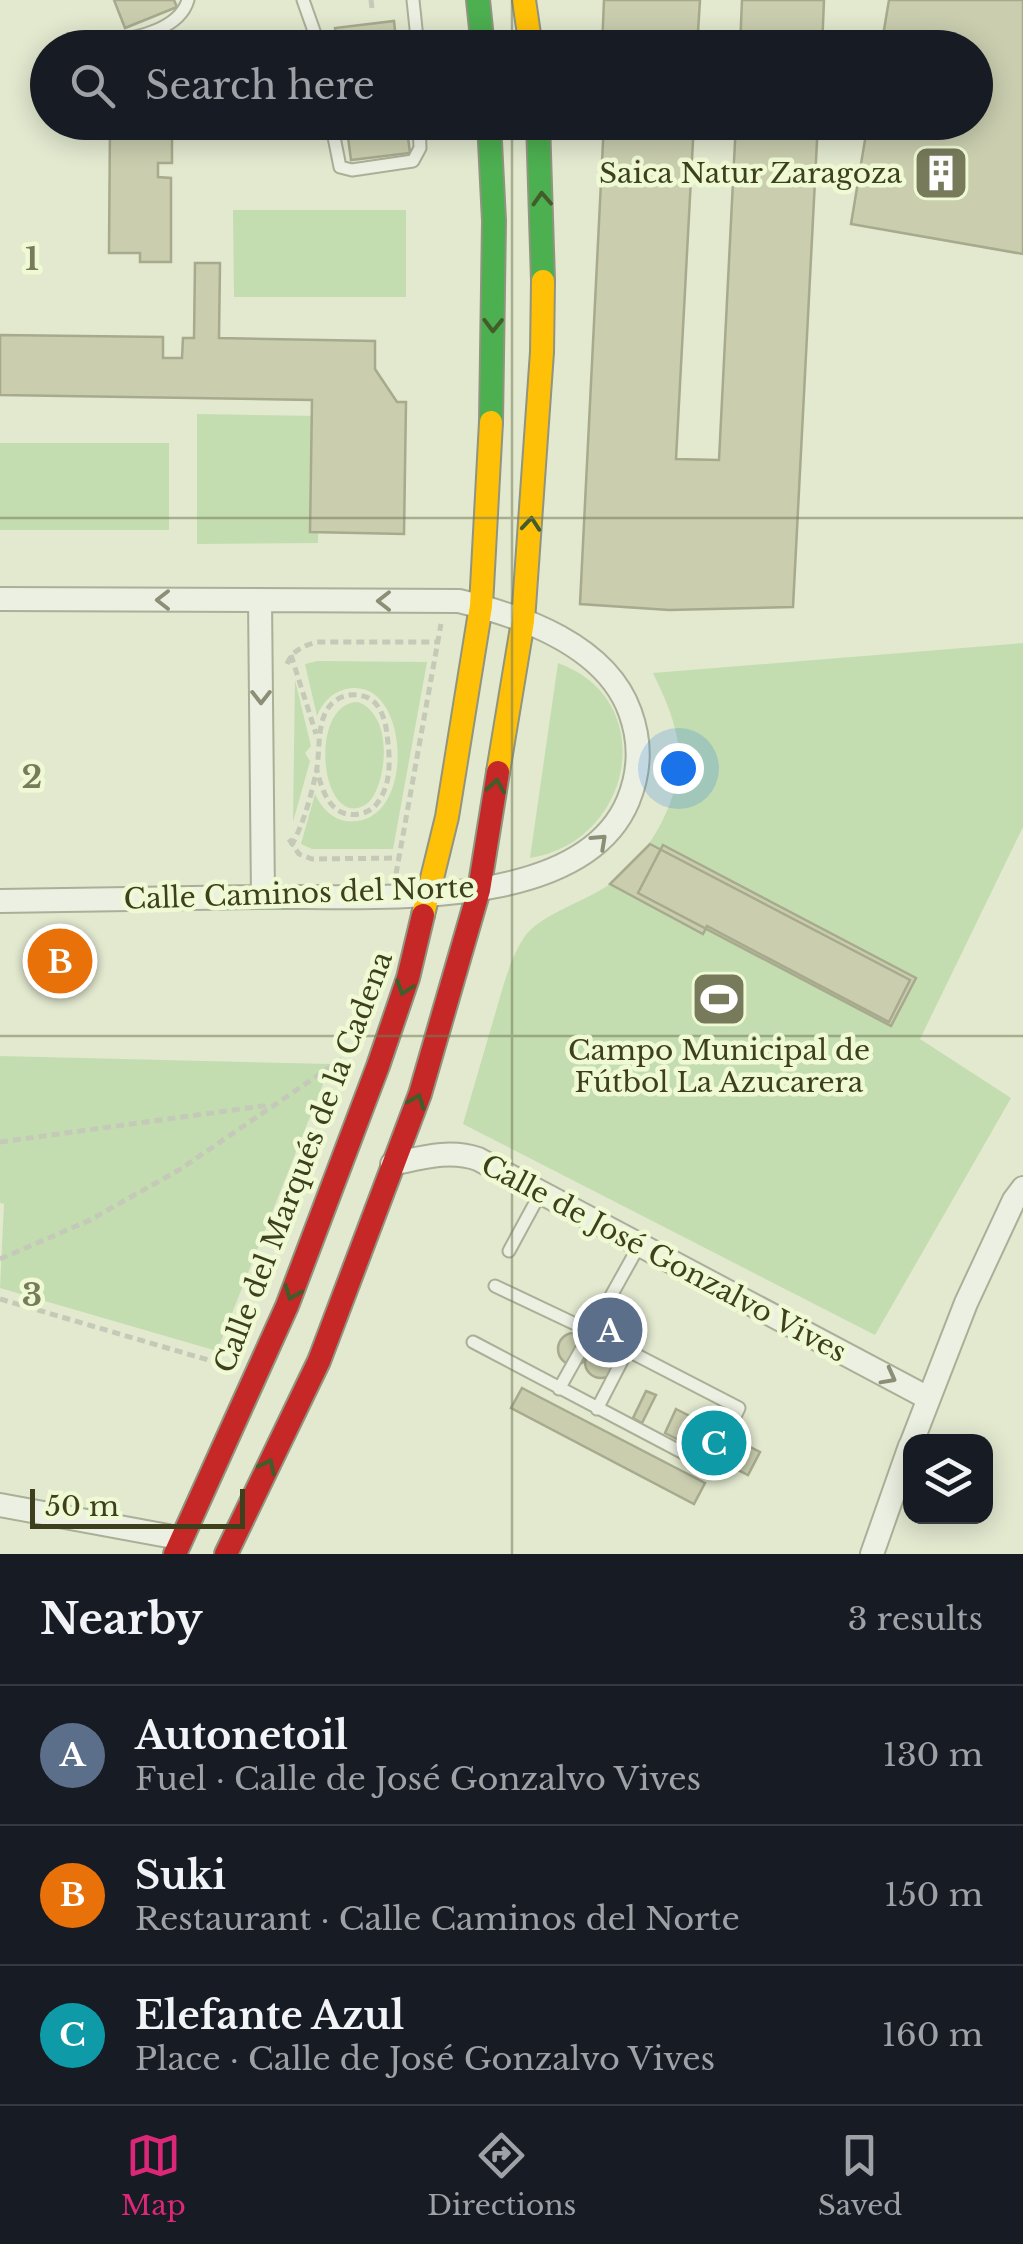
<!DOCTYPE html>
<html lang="en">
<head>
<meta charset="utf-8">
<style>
  body { margin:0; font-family:"Libre Baskerville",serif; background:#20242c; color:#f1f3f6 }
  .controls { position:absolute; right:30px; bottom:30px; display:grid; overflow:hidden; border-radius:20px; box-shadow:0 5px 25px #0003 }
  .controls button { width:90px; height:90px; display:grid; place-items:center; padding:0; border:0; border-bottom:2px solid #363941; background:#171b24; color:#f1f3f6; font:50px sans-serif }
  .scale { position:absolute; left:30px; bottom:25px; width:215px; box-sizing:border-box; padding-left:10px; border:5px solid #3e401d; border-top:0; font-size:28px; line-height:35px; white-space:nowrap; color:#3e401d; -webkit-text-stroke:8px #effad5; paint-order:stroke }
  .you { position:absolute; left:678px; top:768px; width:35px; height:35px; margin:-25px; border:8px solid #fff; border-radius:50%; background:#1a73e8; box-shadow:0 0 0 15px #1a73e833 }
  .badge { display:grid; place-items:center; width:65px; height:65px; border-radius:50%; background:#db2777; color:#fff; font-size:32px; font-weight:700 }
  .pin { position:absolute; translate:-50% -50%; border:5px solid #fff; box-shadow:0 2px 10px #0006 }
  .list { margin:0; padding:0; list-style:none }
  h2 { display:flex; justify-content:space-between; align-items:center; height:130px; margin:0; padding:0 40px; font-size:42px }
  h2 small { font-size:32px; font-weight:400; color:#9ea1a6 }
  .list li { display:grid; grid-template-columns:65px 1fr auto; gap:30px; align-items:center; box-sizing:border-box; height:140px; padding:0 40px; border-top:2px solid #363941 }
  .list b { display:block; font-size:38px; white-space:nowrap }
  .list p { margin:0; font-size:32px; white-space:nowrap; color:#9ea1a6 }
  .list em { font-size:32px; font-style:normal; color:#9ea1a6 }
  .icon { flex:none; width:55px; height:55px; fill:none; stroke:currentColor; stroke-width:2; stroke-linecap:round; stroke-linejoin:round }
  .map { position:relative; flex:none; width:1023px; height:1554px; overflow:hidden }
  .search { position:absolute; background:#171b24; box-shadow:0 5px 25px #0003; left:30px; right:30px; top:30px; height:110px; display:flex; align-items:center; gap:25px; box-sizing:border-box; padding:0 35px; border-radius:55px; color:#9ea1a6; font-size:38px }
  .sheet { height:550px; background:#171b24 }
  nav { display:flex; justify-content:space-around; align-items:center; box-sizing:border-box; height:140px; border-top:2px solid #363941; background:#171b24; font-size:28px; color:#9ea1a6 }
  nav a { display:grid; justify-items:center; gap:5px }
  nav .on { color:#db2777 }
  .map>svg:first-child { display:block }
  .green { fill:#c3ddb0 }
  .building { fill:#caceaf; stroke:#a7aa8d; stroke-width:2.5 }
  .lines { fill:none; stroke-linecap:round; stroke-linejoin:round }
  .lane-casing { stroke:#aaaf97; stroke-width:15 }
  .street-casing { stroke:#aaaf97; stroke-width:26 }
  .fast-casing { stroke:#91947f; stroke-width:26 }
  .slow-casing { stroke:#91947f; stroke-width:26 }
  .jam-casing { stroke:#91947f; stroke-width:26 }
  .path { stroke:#c5c9b8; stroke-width:5; stroke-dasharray:8 5; stroke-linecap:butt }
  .lane { stroke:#ecf0e2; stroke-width:11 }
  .street { stroke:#ecf0e2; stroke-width:22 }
  .fast { stroke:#4caf50; stroke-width:22 }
  .slow { stroke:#ffc107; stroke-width:22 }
  .jam { stroke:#c62828; stroke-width:22 }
  .oneway { stroke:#425c2a }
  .oneway2 { stroke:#8c8f76 }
  .grid { fill:none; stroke:#777b5b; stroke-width:2.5; stroke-opacity:0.55 }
  .labels { text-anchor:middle; stroke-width:9; stroke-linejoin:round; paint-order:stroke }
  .poi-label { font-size:28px; fill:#3e401d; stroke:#effad5; text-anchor:end }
  .street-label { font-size:28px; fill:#3e401d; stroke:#effad5 }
  .grid-label { font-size:32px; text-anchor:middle; font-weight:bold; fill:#777b5b; stroke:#effad5; stroke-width:9; stroke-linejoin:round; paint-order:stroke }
</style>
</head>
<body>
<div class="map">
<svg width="1023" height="1554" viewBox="0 0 1023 1554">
  <rect width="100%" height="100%" fill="#e2e9cf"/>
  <path class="green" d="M233 210H406V297H234Z
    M197 414 319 416 318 543 197 544Z
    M0 443H169V530H0Z
    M1023 643V827L920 1039 1011 1098 875 1335 463 1124C473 1090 483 1055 493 1021 502 992 508 961 525 936 540 915 588 900 610 884 651 855 688 790 677 738 673 715 663 694 653 673Z
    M317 661 427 662 393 849H312L301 844 315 794C323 811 337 824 357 821 418 814 408 670 343 690 330 694 322 704 317 716L305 664Z
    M558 663C661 700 633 842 530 858Z
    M295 680 311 746 305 753 310 761 293 822Z
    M358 702C390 714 388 767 375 793 372 800 366 806 358 808 318 816 311 702 358 702Z
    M0 1056 331 1064 217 1351 0 1288 4 1204 0 1203Z"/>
  <path class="building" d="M114 0H174L177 7 125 28Z
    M604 0H700L697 48H602Z
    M742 0H824L822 48H740Z
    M889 0H1023V254L851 224 868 122H976V48H881Z
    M394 21 397 48H338L335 28Z
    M110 122H172V163H158V177L171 178V262H140V253H109Z
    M346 122H406L410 153 351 160Z
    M604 122H694L676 459 719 460 736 122H818L793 607 669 610 580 604Z
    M195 263H220L219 338 375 341V369L397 402H406L404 534 310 532 312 400 0 395V335L163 337V358H182L183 338H194Z
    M650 844 910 980 889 1022 707 926 703 934 610 884Z
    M663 845 916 978 891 1026 638 893Z
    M558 1349a16 16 0 1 1 32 0a16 16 0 1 1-32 0Z
    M585 1362a16 16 0 1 1 32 0a16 16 0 1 1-32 0Z
    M522 1388 705 1483 694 1504 511 1408Z
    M646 1391 656 1395 642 1423 633 1418Z
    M676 1409 760 1452 748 1475 665 1433Z"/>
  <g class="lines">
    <g class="lane-casing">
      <path id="lane" d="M303 0 320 48
        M413 0 418 48
        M112 40C138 39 180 28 188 0
        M331 122 340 167 352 170 413 161 420 148 419 122
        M509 1251 541 1192
        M495 1286 590 1331 739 1408 726 1435
        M473 1342 710 1467 714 1458
        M559 1389 640 1244
        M597 1409 627 1351"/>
    </g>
    <g class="street-casing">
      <path id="street" d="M0 599 459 601C522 616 606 645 630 712 641 742 640 772 628 801 580 916 361 895 258 897 172 898 86 900 0 901
        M260 600 263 897
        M392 1164C421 1158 449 1149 478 1159L928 1398
        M912 1442 966 1303 1014 1200 1023 1188
        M0 1505 168 1536
        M872 1554 910 1446"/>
    </g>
    <g class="fast-casing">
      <path id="fast" d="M478 0 483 48
        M489 122 494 221 491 422
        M538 122 543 281"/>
    </g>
    <g class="slow-casing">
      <path id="slow" d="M524 0 531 48
        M498 772 523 621 542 352 543 281
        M423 915 447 817 481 606 491 422"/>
    </g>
    <g class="jam-casing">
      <path id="jam" d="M175 1554 287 1306 378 1066 408 978 423 915
        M226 1554 319 1361 420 1094 479 890 498 772"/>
    </g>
    <path class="path" d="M371 0 372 8
      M291 655 316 734
      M287 664C293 650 303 646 317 642H440
      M289 839 299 854 312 859 400 858
      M291 846C303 826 311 796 316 773 322 747 312 701 350 695 357 694 366 696 372 700 382 708 386 723 387 735 390 756 392 783 378 802 374 809 366 813 359 814 331 819 322 791 317 770
      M396 874 441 624
      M0 1142 270 1105
      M0 1259 88 1221 179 1170 342 1059
      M0 1299 222 1364"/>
    <use href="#lane" class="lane"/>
    <use href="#street" class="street"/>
    <use href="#fast" class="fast"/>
    <use href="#slow" class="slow"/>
    <use href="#jam" class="jam"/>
  </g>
  <defs><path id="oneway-chevron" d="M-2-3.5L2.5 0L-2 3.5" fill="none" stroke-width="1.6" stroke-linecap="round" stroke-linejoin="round" transform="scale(2.5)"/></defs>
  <g class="oneway">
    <use href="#oneway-chevron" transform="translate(542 199) rotate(-93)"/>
    <use href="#oneway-chevron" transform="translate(493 325) rotate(91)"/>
    <use href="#oneway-chevron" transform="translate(531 524) rotate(-85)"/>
    <use href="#oneway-chevron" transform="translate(496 786) rotate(-81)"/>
    <use href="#oneway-chevron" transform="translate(404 988) rotate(109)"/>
    <use href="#oneway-chevron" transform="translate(417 1101) rotate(-69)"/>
    <use href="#oneway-chevron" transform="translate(292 1293) rotate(111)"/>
    <use href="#oneway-chevron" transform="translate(268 1466) rotate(-64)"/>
  </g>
  <g class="oneway2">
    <use href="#oneway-chevron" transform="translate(163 600) rotate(-180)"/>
    <use href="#oneway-chevron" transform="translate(384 601) rotate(-180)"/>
    <use href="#oneway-chevron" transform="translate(261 697) rotate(90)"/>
    <use href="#oneway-chevron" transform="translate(600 841) rotate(-43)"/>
    <use href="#oneway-chevron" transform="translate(889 1377) rotate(28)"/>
  </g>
  <path class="grid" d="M512 0V48M512 122V1554M0 518H1023M0 1036H1023"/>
  <defs>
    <g id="building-square" transform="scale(2.875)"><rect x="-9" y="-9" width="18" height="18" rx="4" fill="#777b5b" stroke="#effad5"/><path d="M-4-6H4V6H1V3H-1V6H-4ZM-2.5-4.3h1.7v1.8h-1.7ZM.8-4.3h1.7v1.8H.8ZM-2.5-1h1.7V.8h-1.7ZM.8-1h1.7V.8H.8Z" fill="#fff"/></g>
    <g id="stadium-square" transform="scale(2.875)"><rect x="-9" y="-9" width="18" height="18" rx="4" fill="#777b5b" stroke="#effad5"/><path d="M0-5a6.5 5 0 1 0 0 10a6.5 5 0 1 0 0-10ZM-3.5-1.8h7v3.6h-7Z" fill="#fff"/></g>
  </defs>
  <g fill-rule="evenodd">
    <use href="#building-square" x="941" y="173"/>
    <use href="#stadium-square" x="719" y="999"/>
  </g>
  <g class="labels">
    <g class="poi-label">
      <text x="902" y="183">Saica Natur Zaragoza</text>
      <text x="719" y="1060" text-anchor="middle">Campo Municipal de<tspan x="719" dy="32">Fútbol La Azucarera</tspan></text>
    </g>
    <g class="street-label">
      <text transform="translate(299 893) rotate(-2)" y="10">Calle Caminos del Norte</text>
      <text transform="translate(303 1162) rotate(-69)" y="10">Calle del Marqués de la Cadena</text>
      <text transform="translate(664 1258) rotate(28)" y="10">Calle de José Gonzalvo Vives</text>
    </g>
  </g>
  <g class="grid-label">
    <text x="32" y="270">1</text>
    <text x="32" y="788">2</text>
    <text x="32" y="1306">3</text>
  </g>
</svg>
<div class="controls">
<button><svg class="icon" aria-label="layers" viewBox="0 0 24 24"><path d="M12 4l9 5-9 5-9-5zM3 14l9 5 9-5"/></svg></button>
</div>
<div class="scale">50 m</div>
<div class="you"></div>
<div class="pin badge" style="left:610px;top:1330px;background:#5c6f8a">A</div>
<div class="pin badge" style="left:60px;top:961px;background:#e8710a">B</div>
<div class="pin badge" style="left:714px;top:1443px;background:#0f9aa8">C</div>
<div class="search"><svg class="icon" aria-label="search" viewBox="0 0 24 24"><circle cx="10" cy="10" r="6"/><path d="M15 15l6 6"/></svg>Search here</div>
</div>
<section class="sheet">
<h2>Nearby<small>3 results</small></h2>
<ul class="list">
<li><span class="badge" style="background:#5c6f8a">A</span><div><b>Autonetoil</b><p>Fuel · Calle de José Gonzalvo Vives</p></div><em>130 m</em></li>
<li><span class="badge" style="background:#e8710a">B</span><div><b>Suki</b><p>Restaurant · Calle Caminos del Norte</p></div><em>150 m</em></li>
<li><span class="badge" style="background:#0f9aa8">C</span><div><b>Elefante Azul</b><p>Place · Calle de José Gonzalvo Vives</p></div><em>160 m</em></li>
</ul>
</section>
<nav>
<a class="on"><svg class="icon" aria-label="map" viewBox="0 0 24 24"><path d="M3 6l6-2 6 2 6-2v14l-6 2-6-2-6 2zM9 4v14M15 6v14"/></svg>Map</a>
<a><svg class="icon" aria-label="directions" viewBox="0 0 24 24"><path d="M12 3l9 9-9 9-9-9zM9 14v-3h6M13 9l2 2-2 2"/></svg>Directions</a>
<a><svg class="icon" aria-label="saved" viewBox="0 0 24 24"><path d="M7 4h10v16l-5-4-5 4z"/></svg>Saved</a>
</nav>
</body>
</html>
